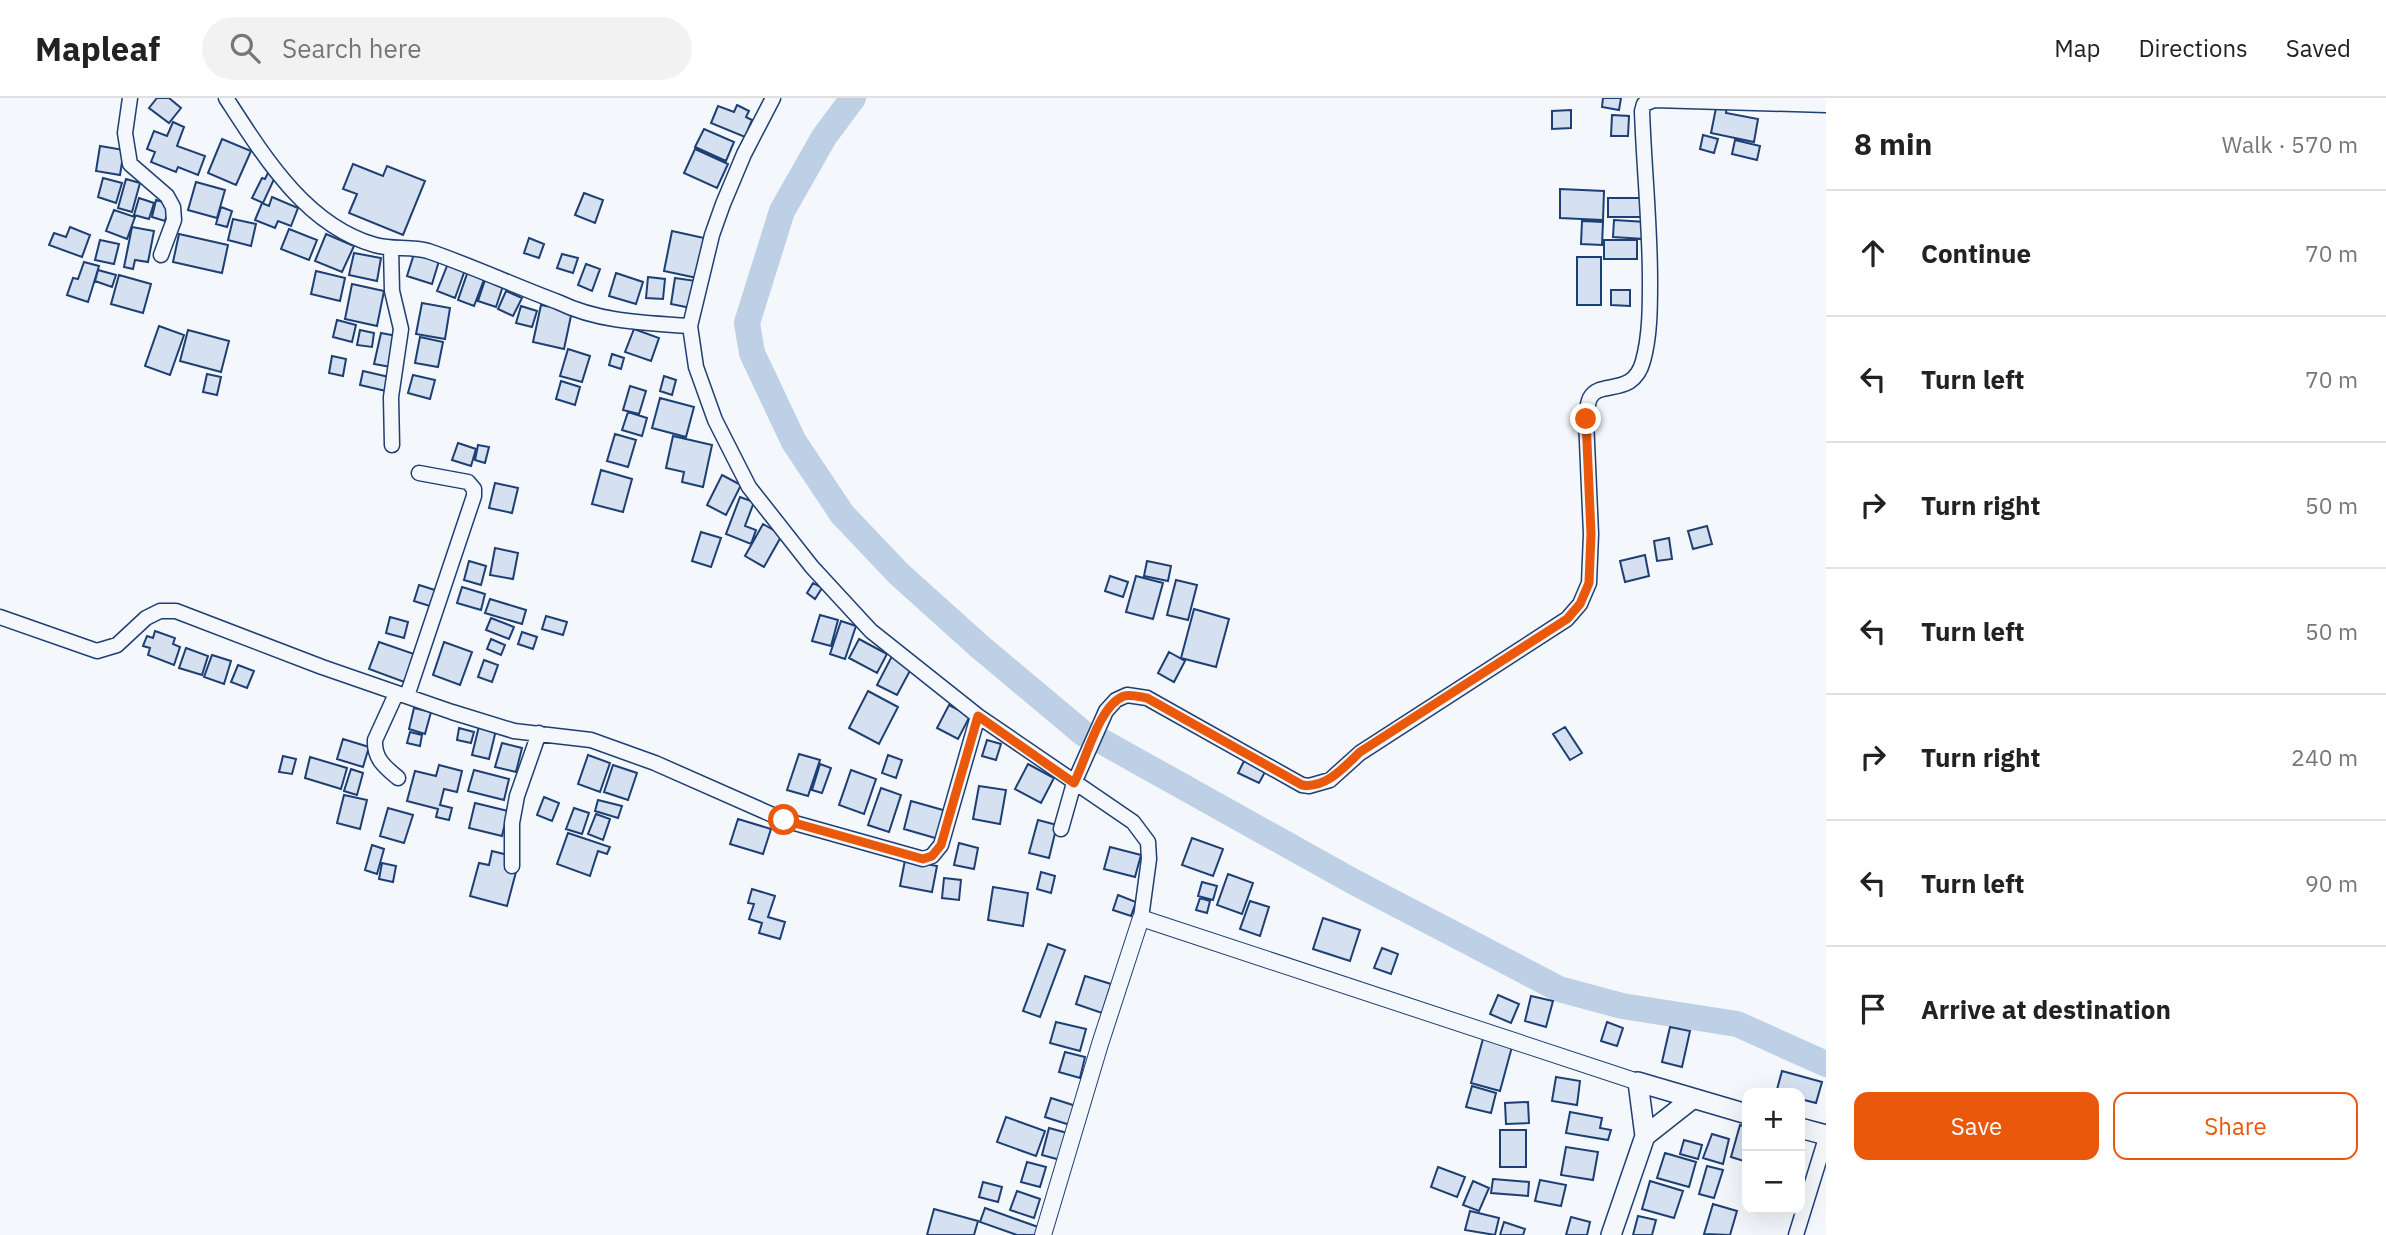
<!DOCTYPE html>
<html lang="en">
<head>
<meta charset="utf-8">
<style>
  body { margin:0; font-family:"IBM Plex Sans",sans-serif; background:#f2f2f2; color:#222 }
  .controls { position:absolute; right:21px; bottom:21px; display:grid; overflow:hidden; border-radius:14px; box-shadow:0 7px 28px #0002 }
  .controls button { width:63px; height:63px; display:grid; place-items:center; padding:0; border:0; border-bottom:2px solid #e0e0e0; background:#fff; color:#222; font:35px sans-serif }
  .stop { position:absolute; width:21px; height:21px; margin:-16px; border:5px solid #ea580c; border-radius:50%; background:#fff }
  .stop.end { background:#ea580c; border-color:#fff; box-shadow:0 2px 7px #0008 }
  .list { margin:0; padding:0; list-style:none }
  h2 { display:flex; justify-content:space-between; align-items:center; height:91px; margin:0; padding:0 28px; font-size:30px }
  h2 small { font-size:23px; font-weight:400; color:#767676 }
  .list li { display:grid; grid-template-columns:46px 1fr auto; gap:21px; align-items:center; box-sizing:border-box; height:126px; padding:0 28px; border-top:2px solid #e0e0e0 }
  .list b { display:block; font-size:26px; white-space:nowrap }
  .list em { font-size:23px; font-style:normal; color:#767676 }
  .actions { display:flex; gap:14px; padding:21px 28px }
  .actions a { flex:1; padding:16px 0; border:2px solid #ea580c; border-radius:14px; text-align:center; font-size:24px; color:#ea580c }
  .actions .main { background:#ea580c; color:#fff }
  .icon { flex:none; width:38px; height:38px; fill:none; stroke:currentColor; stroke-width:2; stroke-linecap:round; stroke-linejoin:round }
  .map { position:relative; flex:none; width:1826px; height:1137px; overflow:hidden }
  header { display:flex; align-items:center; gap:42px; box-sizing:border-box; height:98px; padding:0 35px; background:#fff; border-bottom:2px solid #e0e0e0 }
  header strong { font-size:33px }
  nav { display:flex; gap:38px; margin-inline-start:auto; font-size:24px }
  .search { width:490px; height:63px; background:#f2f2f2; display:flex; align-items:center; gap:18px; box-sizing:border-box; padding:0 24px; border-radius:38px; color:#767676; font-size:26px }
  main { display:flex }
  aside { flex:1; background:#fff }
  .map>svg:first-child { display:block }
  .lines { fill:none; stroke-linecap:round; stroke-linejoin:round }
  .river { stroke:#bed0e5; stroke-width:26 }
  .building { fill:#d5e0f0; stroke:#1d3f73; stroke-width:2 }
  .minor-casing { stroke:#1d3f73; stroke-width:17 }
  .tertiary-casing { stroke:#1d3f73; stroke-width:18 }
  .secondary-casing { stroke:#1d3f73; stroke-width:22 }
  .minor { stroke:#f4f7fb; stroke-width:14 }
  .tertiary { stroke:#f4f7fb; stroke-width:16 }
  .secondary { stroke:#f4f7fb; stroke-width:19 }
  .route { stroke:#ea580c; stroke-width:9 }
</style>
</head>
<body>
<header>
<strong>Mapleaf</strong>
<div class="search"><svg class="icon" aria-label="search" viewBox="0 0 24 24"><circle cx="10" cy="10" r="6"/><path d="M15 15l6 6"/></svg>Search here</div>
<nav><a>Map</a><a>Directions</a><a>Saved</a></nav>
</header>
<main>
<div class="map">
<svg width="1826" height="1137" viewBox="0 0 1826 1137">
  <rect width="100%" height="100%" fill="#f4f7fb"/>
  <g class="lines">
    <path class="river" d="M853 0 824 39 782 113 747 225 752 255 794 344 842 416 899 476 979 548 1084 636
      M1103 644 1354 784 1559 891 1622 908 1737 926 1826 966"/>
  </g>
  <path class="building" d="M157 0H169L181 10 169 25 149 10Z
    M1603 0H1621L1619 12 1602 9Z
    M1717 5 1727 7 1726 15 1758 21 1754 44 1711 35Z
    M737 7 749 13 746 19 752 22 745 39 711 25 718 8 734 14Z
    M1571 12V30L1552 31V13Z
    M1612 17 1629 18 1628 38H1611Z
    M173 24 184 29 177 48 205 58 198 77 178 69 176 74 151 64 155 54 147 51 154 33 167 38Z
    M704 31 734 44 726 63 695 49Z
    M1703 37 1718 41 1714 55 1700 51Z
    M222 41 251 53 236 87 208 75Z
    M1735 42 1760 48 1757 62 1732 56Z
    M100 48 124 52 120 77 96 73Z
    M695 51 728 66 717 90 684 75Z
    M353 66 383 78 387 68 425 83 403 137 349 115 357 96 343 91Z
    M269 73 276 77 263 105 252 100 262 80 265 81Z
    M103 80 122 85 116 105 98 99Z
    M126 81 140 85 132 114 118 110Z
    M196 84 225 92 217 120 188 112Z
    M1560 91 1604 93 1603 122 1560 120Z
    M584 95 603 102 595 125 575 117Z
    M272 99 298 110 291 128 278 123 275 130 255 122 262 105 269 108Z
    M139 100 154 105 149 121 134 117Z
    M1608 100H1643V119H1608Z
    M156 102 170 106 165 123 152 119Z
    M221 109 232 113 227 129 216 126Z
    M114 112 135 119 127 141 106 133Z
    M233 121 256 126 251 148 228 142Z
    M1614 122 1646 124 1645 141 1613 139Z
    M1582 123 1603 124 1602 147 1581 146Z
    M70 129 90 137 82 159 49 147 54 135 66 139Z
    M132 129 154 133 148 164 135 162 133 171 124 169Z
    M289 131 317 142 309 162 281 151Z
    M672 133 704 140 697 180 664 173Z
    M179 136 228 147 222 175 173 164Z
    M326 136 354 148 342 174 315 163Z
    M529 140 544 146 539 160 524 155Z
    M100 142 119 146 114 166 95 162Z
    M1604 142H1637V161H1604Z
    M354 155 381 160 377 183 349 177Z
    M414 156 439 163 432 186 407 178Z
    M562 156 578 160 573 175 557 170Z
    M1577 159H1601V207H1577Z
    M449 163 466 169 455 200 437 193Z
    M84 164 99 168 88 204 67 197 73 180 78 181Z
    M586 166 600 171 592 193 578 187Z
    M98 172 116 177 112 189 95 183Z
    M316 173 345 180 340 203 311 196Z
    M468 173 485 179 474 208 458 202Z
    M616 175 643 184 636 206 609 198Z
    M119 177 151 186 143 215 111 206Z
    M486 179 504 185 496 209 478 203Z
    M648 179 665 181 663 201 646 200Z
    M675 180 696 183 691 210 671 206Z
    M352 186 384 193 377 228 345 221Z
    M1611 192H1630V208L1611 207Z
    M506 193 522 200 513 218 498 211Z
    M422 205 450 210 445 241 416 236Z
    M541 207 572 213 564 251 533 244Z
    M521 208 537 213 532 229 516 225Z
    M337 222 356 227 352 244 333 239Z
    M159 228 184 237 170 277 145 268Z
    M634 231 659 240 651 263 625 254Z
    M188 232 229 243 221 274 180 263Z
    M360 232 374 235 372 249 357 247Z
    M381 235 397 238 391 269 374 266Z
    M420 239 443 244 438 269 415 265Z
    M568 251 590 258 582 284 560 278Z
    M612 256 624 260 621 271 609 267Z
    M332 258 346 261 343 278 329 275Z
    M363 273 389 279 386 293 360 287Z
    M207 276 221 279 217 297 203 294Z
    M413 277 435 282 430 301 408 295Z
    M664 278 676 282 672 297 660 293Z
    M561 283 580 289 575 307 556 301Z
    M630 288 646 293 639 316 623 312Z
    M660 300 694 309 686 339 652 330Z
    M628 314 647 320 642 338 622 332Z
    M615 336 636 342 628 369 607 363Z
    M673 338 712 347 703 389 682 384 684 374 666 370Z
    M458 345 476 351 471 368 452 362Z
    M478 347 489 349 485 365 475 362Z
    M601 372 632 381 623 414 592 406Z
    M722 377 741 387 726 417 707 407Z
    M495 385 518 390 512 415 489 410Z
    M740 399 754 404 745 428 756 432 751 446 726 436Z
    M763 426 782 437 764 469 745 458Z
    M1707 428 1712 446 1693 451 1688 433Z
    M701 434 721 440 711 469 692 463Z
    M1669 440 1672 461 1657 463 1654 443Z
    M495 450 518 455 513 481 490 477Z
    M1645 457 1649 478 1625 484 1620 463Z
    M469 463 486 468 481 487 464 482Z
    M1147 463 1171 468 1168 483 1144 478Z
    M1110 478 1128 484 1123 499 1105 493Z
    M1136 478 1163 485 1153 521 1126 514Z
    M1176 482 1197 487 1188 522 1167 517Z
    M813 485 822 490 815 501 807 495Z
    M419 487 438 493 433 509 414 503Z
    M462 489 485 496 481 512 457 505Z
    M490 501 526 512 522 526 485 515Z
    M1194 511 1229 521 1216 569 1181 560Z
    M820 517 838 522 831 548 812 543Z
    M546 518 567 524 563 537 542 531Z
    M390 519 408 524 404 540 386 535Z
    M491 520 514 529 509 541 486 532Z
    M841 523 856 528 845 561 830 556Z
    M155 533 175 540 173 546 180 549 174 567 148 557 150 550 143 548 147 538 153 540Z
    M522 534 537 539 533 551 518 546Z
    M491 541 505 547 501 557 487 551Z
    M859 541 887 556 877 575 849 560Z
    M379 544 417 557 407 585 369 571Z
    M444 544 472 554 460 587 433 577Z
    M186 550 208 558 202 577 179 570Z
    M1169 554 1185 563 1174 584 1158 575Z
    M212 557 231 563 224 586 204 579Z
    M892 558 912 569 897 597 877 587Z
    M484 562 498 567 492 584 478 579Z
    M238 567 254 573 247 590 231 584Z
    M868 593 898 609 879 646 849 630Z
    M949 607 970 618 958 641 937 630Z
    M414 610 431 614 425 636 409 631Z
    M479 628 496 632 489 661 472 657Z
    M1565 629 1582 655 1570 662 1553 636Z
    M459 630 474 634 471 645 457 642Z
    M410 634 422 637 420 648 407 645Z
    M343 641 369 649 363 669 337 661Z
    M987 642 1001 646 996 662 982 658Z
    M502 645 522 650 516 674 495 669Z
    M799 656 820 662 808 698 787 692Z
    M588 657 610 665 600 694 578 686Z
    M888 657 902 662 896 680 882 675Z
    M283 658 296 661 292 676 279 674Z
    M310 659 347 670 341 691 305 680Z
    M1244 663 1265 674 1259 685 1238 675Z
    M820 666 831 670 822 695 812 692Z
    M1028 666 1054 680 1041 705 1015 691Z
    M439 667 462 673 457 694 444 691 440 707 452 710 449 722 436 719 438 711 407 703 415 673 436 678Z
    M613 667 637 675 628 702 604 694Z
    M351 671 363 675 357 697 344 693Z
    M474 672 509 681 504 702 468 693Z
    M851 672 876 681 864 716 839 707Z
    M979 688 1006 692 1000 726 973 721Z
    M881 690 901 697 889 734 868 727Z
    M344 697 367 702 360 731 337 725Z
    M544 699 559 705 552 723 537 717Z
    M598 702 622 708 618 720 595 713Z
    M911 703 950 714 942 742 904 731Z
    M475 705 508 713 502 738 469 730Z
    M388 710 413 717 404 745 380 738Z
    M574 710 589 715 582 736 566 731Z
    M596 716 610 721 603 742 588 736Z
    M738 721 771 731 763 756 730 746Z
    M1038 722 1057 727 1049 760 1029 755Z
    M568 735 610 749 607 756 598 753 590 778 557 766Z
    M1192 740 1223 751 1213 778 1182 767Z
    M959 745 978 750 974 771 954 767Z
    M372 747 384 751 377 776 365 772Z
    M1110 749 1141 757 1135 779 1104 771Z
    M492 753 508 757 505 771 516 774 507 808 470 798 479 765 489 767Z
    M905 762 937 768 932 794 900 788Z
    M382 765 396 768 393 784 379 781Z
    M1041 774 1055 778 1051 795 1037 791Z
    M1228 776 1253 785 1242 816 1217 807Z
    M944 780 961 782 959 802 942 800Z
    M1202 784 1217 788 1213 802 1198 798Z
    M993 789 1028 795 1023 828 988 822Z
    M752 791 775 798 768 819 785 824 780 841 759 835 762 825 749 821 754 806 748 805Z
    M1118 797 1136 804 1131 818 1113 812Z
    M1200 800 1210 803 1207 815 1196 812Z
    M1250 803 1269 809 1260 838 1240 831Z
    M1323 820 1360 832 1350 863 1313 851Z
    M1048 846 1065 852 1040 919 1023 913Z
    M1382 850 1398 856 1391 876 1374 870Z
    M1085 878 1111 886 1102 915 1076 906Z
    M1498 897 1519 906 1511 925 1490 916Z
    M1531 898 1553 903 1546 929 1525 923Z
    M1056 924 1086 931 1080 953 1050 945Z
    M1607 924 1623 930 1617 948 1601 943Z
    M1670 929 1690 933 1682 969 1662 964Z
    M1484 937 1513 945 1500 993 1471 985Z
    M1065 954 1085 959 1080 980 1059 974Z
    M1782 973 1822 984 1816 1005 1800 1001V995H1776Z
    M1556 979 1580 983 1577 1007 1552 1003Z
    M1472 988 1496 995 1491 1015 1466 1009Z
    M1051 1000 1079 1009 1073 1028 1045 1019Z
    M1528 1004 1529 1025 1506 1026 1505 1005Z
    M1570 1014 1602 1020 1600 1030 1611 1032 1608 1042 1566 1035Z
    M1006 1019 1045 1033 1036 1058 997 1044Z
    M1740 1027 1747 1029V1064L1731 1059Z
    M1049 1030 1071 1036 1064 1063 1042 1057Z
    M1500 1032H1526V1069H1500Z
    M1712 1036 1729 1041 1723 1066 1703 1060Z
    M1684 1042 1702 1047 1698 1061 1680 1056Z
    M1566 1049 1598 1054 1593 1082 1561 1077Z
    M1665 1055 1696 1064 1689 1089 1657 1080Z
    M1027 1064 1046 1069 1040 1089 1021 1084Z
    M1707 1068 1723 1072 1714 1100 1699 1096Z
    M1438 1069 1465 1079 1457 1099 1431 1089Z
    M1493 1081 1529 1084 1528 1098 1491 1095Z
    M1540 1082 1566 1087 1561 1108 1535 1103Z
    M1473 1083 1489 1090 1479 1113 1463 1107Z
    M1650 1083 1683 1093 1674 1120 1642 1111Z
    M983 1084 1002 1089 998 1104 979 1099Z
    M1017 1093 1040 1101 1034 1120 1010 1112Z
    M1713 1106 1737 1113 1730 1137 1704 1136Z
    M985 1110 1038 1129 1036 1137H1017L980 1124Z
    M934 1111 978 1123 974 1137H927Z
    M1470 1113 1499 1120 1495 1137 1465 1132Z
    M1638 1118 1656 1122 1652 1137H1633Z
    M1571 1119 1590 1124 1587 1137H1566Z
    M1504 1124 1525 1131 1523 1137H1500Z"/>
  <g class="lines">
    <g class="minor-casing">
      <path id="minor" d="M130 0 125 35 130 66 167 98 173 109 174 122 161 157
        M226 0C263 57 305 127 375 147 393 152 411 148 428 153 472 168 515 188 558 204 599 224 645 225 690 228
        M773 0 744 56 723 106 712 137 690 228 696 269 715 322 749 389 812 469 871 533 978 618 1133 724 1148 744 1149 761 1141 820
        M391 150 392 193 401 231 391 299 392 347
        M0 519 97 553 117 547 146 520 160 513H176L322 569 452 614 514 633 591 642 655 665 784 722 923 761 932 758 941 747 978 618
        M396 596 375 642C374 661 385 669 398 680
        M407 598 474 398V391L468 384 419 375
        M1061 731 1074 685 1106 613 1116 602 1127 597 1147 600 1302 687 1309 688 1330 682 1360 655 1567 521 1580 506 1589 485 1591 436 1586 321C1587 315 1587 306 1590 300 1600 281 1633 300 1643 263 1650 238 1650 209 1650 183 1650 126 1644 70 1642 13L1644 6 1654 2 1826 7
        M512 768V725L517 698 539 635
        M1796 1137 1826 1040"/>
    </g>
    <g class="tertiary-casing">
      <path id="tertiary" d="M1043 1137 1100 946 1141 820 1638 984"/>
    </g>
    <g class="secondary-casing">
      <path id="secondary" d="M1800 1030 1826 1037
        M1645 1038 1692 1001
        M1611 1137 1645 1038 1638 984 1747 1016"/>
    </g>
    <use href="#minor" class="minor"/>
    <use href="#tertiary" class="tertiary"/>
    <use href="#secondary" class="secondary"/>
  </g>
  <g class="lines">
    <path class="route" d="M784 722 923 761 932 758 941 747 978 618 1074 685C1086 662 1099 607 1124 598 1131 596 1140 599 1147 600L1302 687C1326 691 1344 669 1360 654L1567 521 1580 506 1589 485 1591 436 1586 321"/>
  </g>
</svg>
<div class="controls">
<button>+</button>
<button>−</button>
</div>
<div class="stop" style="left:784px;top:722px"></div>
<div class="stop end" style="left:1586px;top:321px"></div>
</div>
<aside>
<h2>8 min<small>Walk · 570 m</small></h2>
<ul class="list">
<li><svg class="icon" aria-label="ahead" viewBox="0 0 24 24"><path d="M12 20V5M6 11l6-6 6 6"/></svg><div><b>Continue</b></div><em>70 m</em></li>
<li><svg class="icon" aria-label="left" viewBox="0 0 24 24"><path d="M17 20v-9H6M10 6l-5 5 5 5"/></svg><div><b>Turn left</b></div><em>70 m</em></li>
<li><svg class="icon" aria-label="right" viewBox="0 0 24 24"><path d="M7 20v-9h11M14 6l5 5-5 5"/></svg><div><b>Turn right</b></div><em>50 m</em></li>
<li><svg class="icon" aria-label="left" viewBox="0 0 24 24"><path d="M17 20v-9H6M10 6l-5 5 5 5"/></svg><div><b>Turn left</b></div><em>50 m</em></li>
<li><svg class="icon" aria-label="right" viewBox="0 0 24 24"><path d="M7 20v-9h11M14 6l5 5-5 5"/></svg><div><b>Turn right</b></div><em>240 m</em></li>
<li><svg class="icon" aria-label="left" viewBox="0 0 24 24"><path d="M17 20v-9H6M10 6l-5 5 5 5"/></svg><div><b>Turn left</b></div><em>90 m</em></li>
<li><svg class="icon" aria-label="arrive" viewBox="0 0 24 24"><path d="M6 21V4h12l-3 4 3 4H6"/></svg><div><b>Arrive at destination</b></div></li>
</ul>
<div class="actions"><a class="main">Save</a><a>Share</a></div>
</aside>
</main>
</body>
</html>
